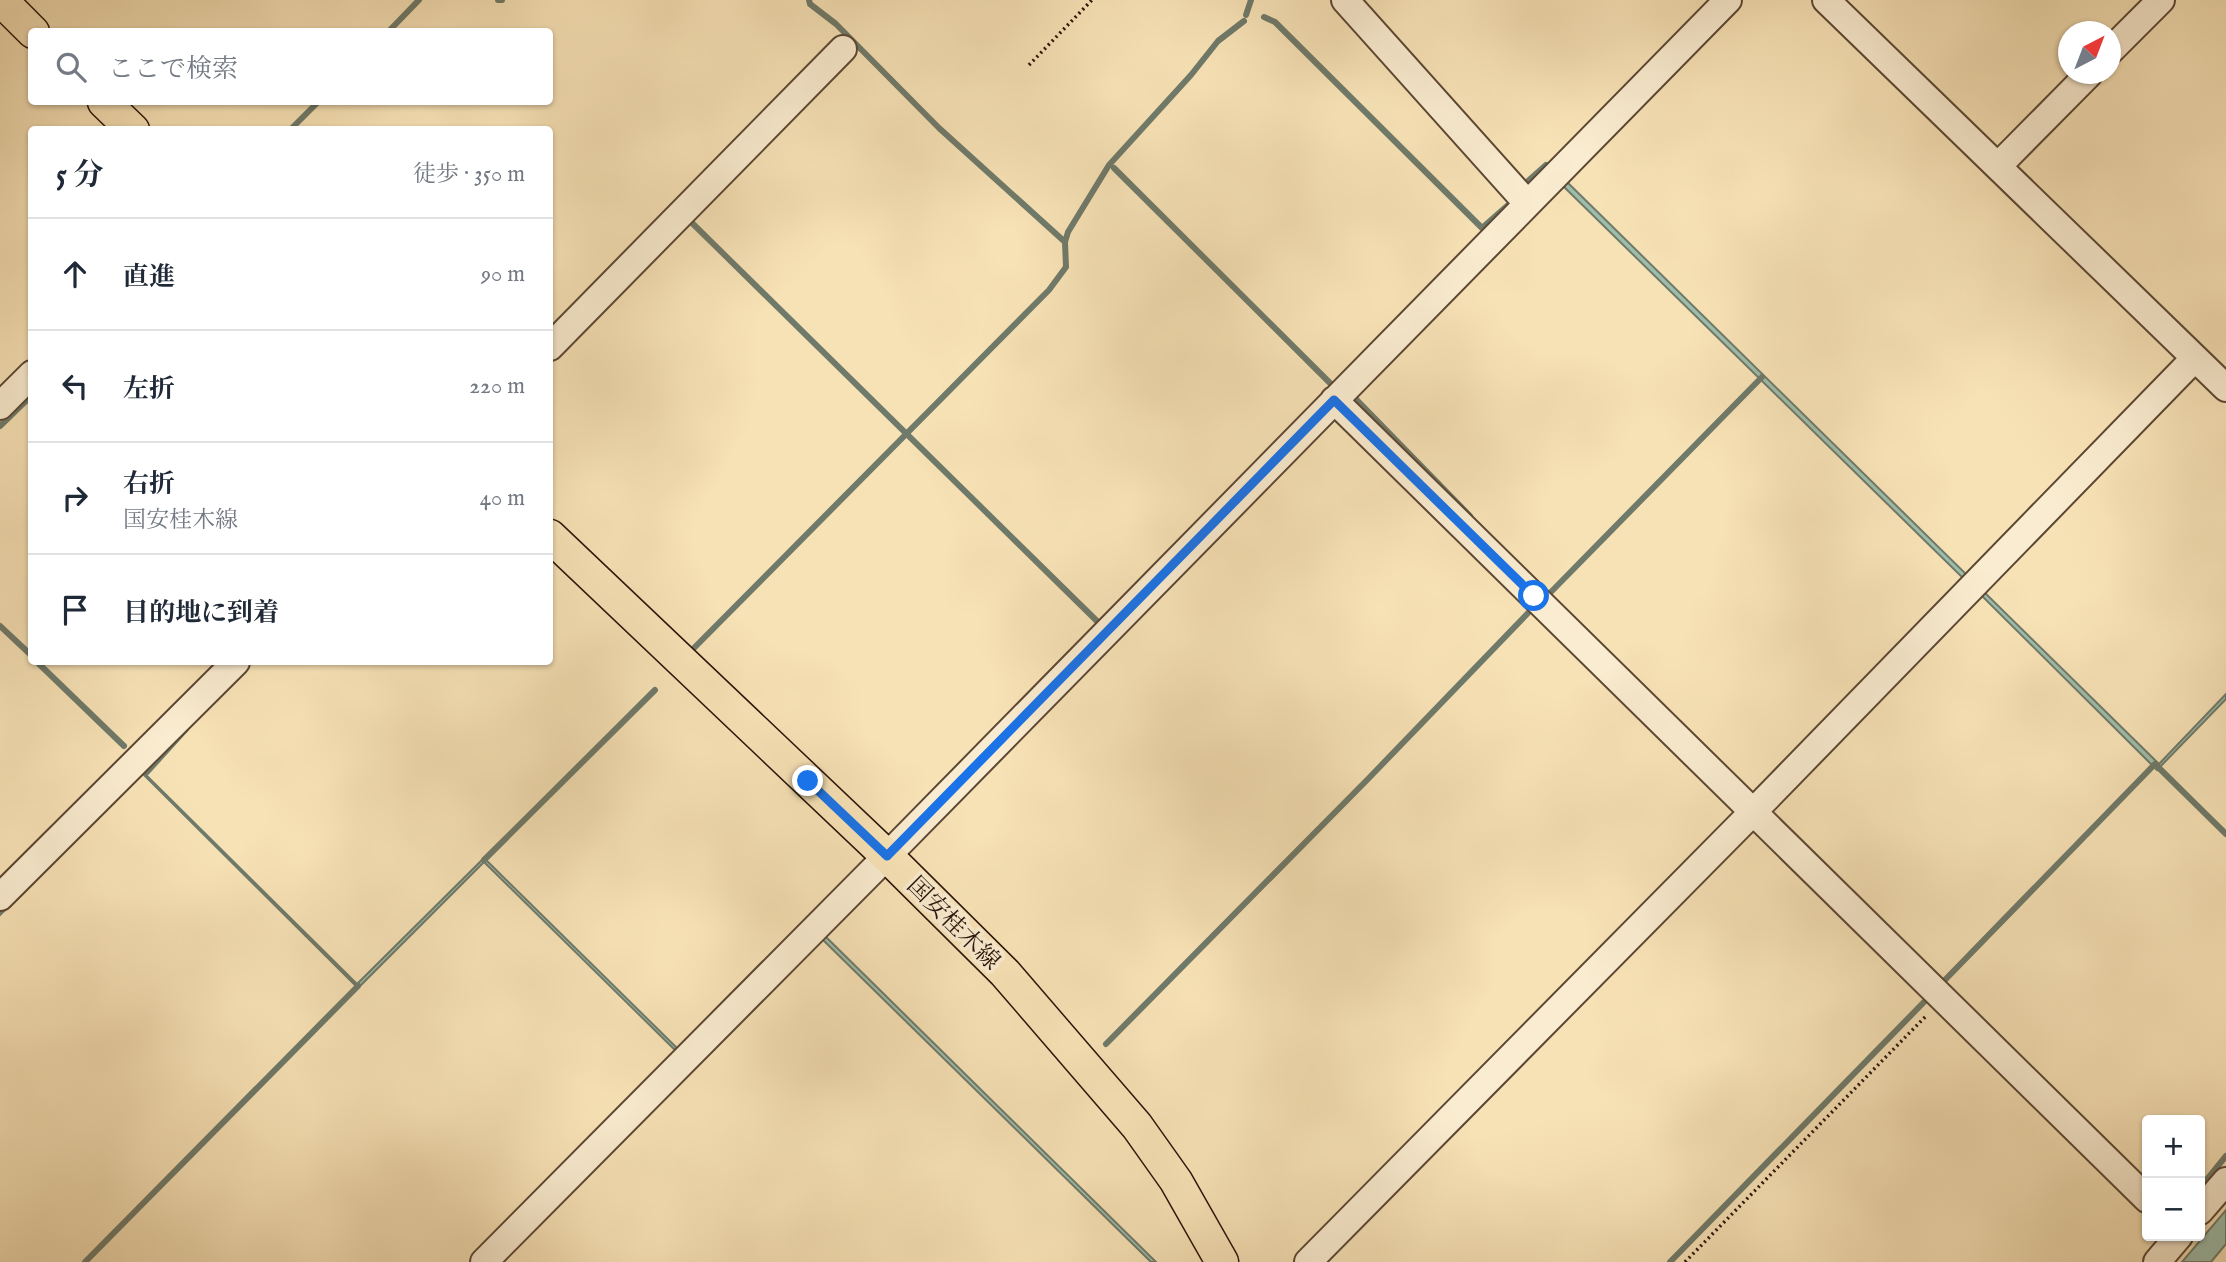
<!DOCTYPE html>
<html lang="ja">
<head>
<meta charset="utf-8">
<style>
  body { margin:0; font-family:"IM FELL English","Noto Serif JP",serif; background:#f6f6f7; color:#1f2937 }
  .controls { position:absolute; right:21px; bottom:21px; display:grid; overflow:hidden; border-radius:7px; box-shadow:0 2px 5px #0004 }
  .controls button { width:63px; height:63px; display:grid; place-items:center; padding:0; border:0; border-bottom:2px solid #e0e1e3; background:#fff; color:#1f2937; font:35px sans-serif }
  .compass { position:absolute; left:2058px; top:21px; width:63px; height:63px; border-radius:50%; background:#fff; box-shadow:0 2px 5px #0004; rotate:42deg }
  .stop { position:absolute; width:21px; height:21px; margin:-16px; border:5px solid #1a73e8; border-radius:50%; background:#fff }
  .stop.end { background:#1a73e8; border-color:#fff; box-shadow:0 2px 7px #0008 }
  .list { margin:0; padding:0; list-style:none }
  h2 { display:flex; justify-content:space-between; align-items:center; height:91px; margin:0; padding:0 28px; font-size:30px }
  h2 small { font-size:23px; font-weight:400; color:#747a83 }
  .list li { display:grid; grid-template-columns:46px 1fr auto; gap:21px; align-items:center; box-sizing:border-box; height:112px; padding:0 28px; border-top:2px solid #e0e1e3 }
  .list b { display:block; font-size:26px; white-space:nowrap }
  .list p { margin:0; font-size:23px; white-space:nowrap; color:#747a83 }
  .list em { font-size:23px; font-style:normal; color:#747a83 }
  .icon { flex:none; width:38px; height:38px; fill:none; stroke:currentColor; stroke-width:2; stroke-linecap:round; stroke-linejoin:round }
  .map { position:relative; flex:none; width:2226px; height:1262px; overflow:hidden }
  .search { position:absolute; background:#fff; box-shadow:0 2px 5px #0004; left:28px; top:28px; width:525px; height:77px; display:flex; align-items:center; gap:18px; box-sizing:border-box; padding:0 24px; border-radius:7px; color:#747a83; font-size:26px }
  .panel { position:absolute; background:#fff; box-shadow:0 2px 5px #0004; left:28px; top:126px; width:525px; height:539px; border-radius:7px }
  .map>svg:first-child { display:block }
  .water { fill:#9ebeab; stroke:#6f7a6a; stroke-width:2 }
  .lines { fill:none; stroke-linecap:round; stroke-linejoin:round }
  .stream { stroke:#6f7a6a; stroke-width:6 }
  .minor-casing { stroke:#5c4734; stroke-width:30 }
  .major-casing { stroke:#291309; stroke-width:35 }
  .path { stroke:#291309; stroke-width:3.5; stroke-dasharray:2 3.5; stroke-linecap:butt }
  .minor { stroke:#faecd0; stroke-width:26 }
  .major { stroke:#f7e2b6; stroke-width:32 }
  .route { stroke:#1a73e8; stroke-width:9 }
  .labels { text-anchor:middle; stroke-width:7; stroke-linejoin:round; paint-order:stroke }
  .street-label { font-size:24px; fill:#291309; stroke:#faecd0 }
</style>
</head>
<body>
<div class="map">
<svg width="2226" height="1262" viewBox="0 0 2226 1262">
  <rect width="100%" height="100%" fill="#f7e2b6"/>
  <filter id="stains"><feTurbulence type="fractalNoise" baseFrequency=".00286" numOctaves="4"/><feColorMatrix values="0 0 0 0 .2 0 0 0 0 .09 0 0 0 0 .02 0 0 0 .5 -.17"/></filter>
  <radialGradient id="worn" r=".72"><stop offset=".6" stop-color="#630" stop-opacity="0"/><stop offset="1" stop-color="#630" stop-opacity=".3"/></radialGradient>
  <path class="water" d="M1565 180 1970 578 1967 582 1561 184Z
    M1979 587 2159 764 2226 694V699L2157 770 1976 590Z
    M141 770 357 984 484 858 678 1049 676 1051 484 862 358 988 142 773 0 915V911Z
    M825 936 1156 1262H1151L822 939Z
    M2226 1210V1244L2211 1262H2182Z"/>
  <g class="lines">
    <path class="stream" d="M498 0H502
      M809 0 810 4 836 24 939 128 1065 242
      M1246 15 1251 0
      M1264 17 1275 22 1482 228 1507 206
      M388 32 419 0
      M290 130 318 102
      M1114 168 1334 387
      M1528 181 1546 165 1551 170
      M688 219 1102 626
      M1352 395 1470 516
      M0 426 32 395
      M1549 594 1762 377
      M0 626 32 656
      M692 650 1049 290 1066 267 1065 242 1068 232 1109 165 1191 75 1218 41 1244 21
      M37 662 124 746
      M2158 767 2226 834
      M147 772 186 729
      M484 860 655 690
      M1940 981 1942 983 2155 764
      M1106 1044 1368 779 1528 613
      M2200 1188 2226 1156
      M85 1262 358 986
      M1670 1262 1925 1001"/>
    <g class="minor-casing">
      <path id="minor" d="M1345 0 1527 203
        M1826 0 2226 388
        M2110 51 2161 0
        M1998 166 2089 74
        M550 347 843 49
        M1334 400 2147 1199
        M0 406 32 374
        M0 897 236 662
        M2200 1211 2226 1181
        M484 1262 887 856 1728 0
        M1308 1262 1753 812 2195 358
        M2157 1262 2179 1236"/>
    </g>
    <g class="major-casing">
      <path id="major" d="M1 0 33 32
        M104 102 133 130
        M550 536 887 856 1005 973 1137 1126 1176 1181 1222 1262"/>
    </g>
    <path class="path" d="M1029 65 1092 0
      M1685 1262 1927 1015"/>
    <use href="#minor" class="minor"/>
    <use href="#major" class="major"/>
  </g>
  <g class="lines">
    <path class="route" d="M808 781 887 856 1334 400 1534 596"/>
  </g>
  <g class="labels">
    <g class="street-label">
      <text transform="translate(954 923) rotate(45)" y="8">国安桂木線</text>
    </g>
  </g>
  <rect width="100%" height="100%" filter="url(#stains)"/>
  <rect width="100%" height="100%" fill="url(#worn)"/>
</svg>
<div class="controls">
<button>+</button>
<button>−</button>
</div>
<svg class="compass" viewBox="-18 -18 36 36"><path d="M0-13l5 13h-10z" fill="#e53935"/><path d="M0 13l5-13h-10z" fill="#747a83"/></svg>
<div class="stop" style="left:1534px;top:596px"></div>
<div class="stop end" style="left:808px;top:781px"></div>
<div class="search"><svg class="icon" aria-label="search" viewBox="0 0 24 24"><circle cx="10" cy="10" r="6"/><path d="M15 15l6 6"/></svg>ここで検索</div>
<section class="panel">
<h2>5 分<small>徒歩 · 350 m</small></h2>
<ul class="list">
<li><svg class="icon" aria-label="ahead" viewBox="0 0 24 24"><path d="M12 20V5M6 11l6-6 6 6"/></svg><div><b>直進</b></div><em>90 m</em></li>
<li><svg class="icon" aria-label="left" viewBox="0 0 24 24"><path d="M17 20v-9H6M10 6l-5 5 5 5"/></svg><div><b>左折</b></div><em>220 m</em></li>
<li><svg class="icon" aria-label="right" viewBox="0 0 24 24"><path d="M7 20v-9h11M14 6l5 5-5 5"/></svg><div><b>右折</b><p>国安桂木線</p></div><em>40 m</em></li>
<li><svg class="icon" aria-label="arrive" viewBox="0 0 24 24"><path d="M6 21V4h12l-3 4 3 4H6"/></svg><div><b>目的地に到着</b></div></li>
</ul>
</section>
</div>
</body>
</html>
